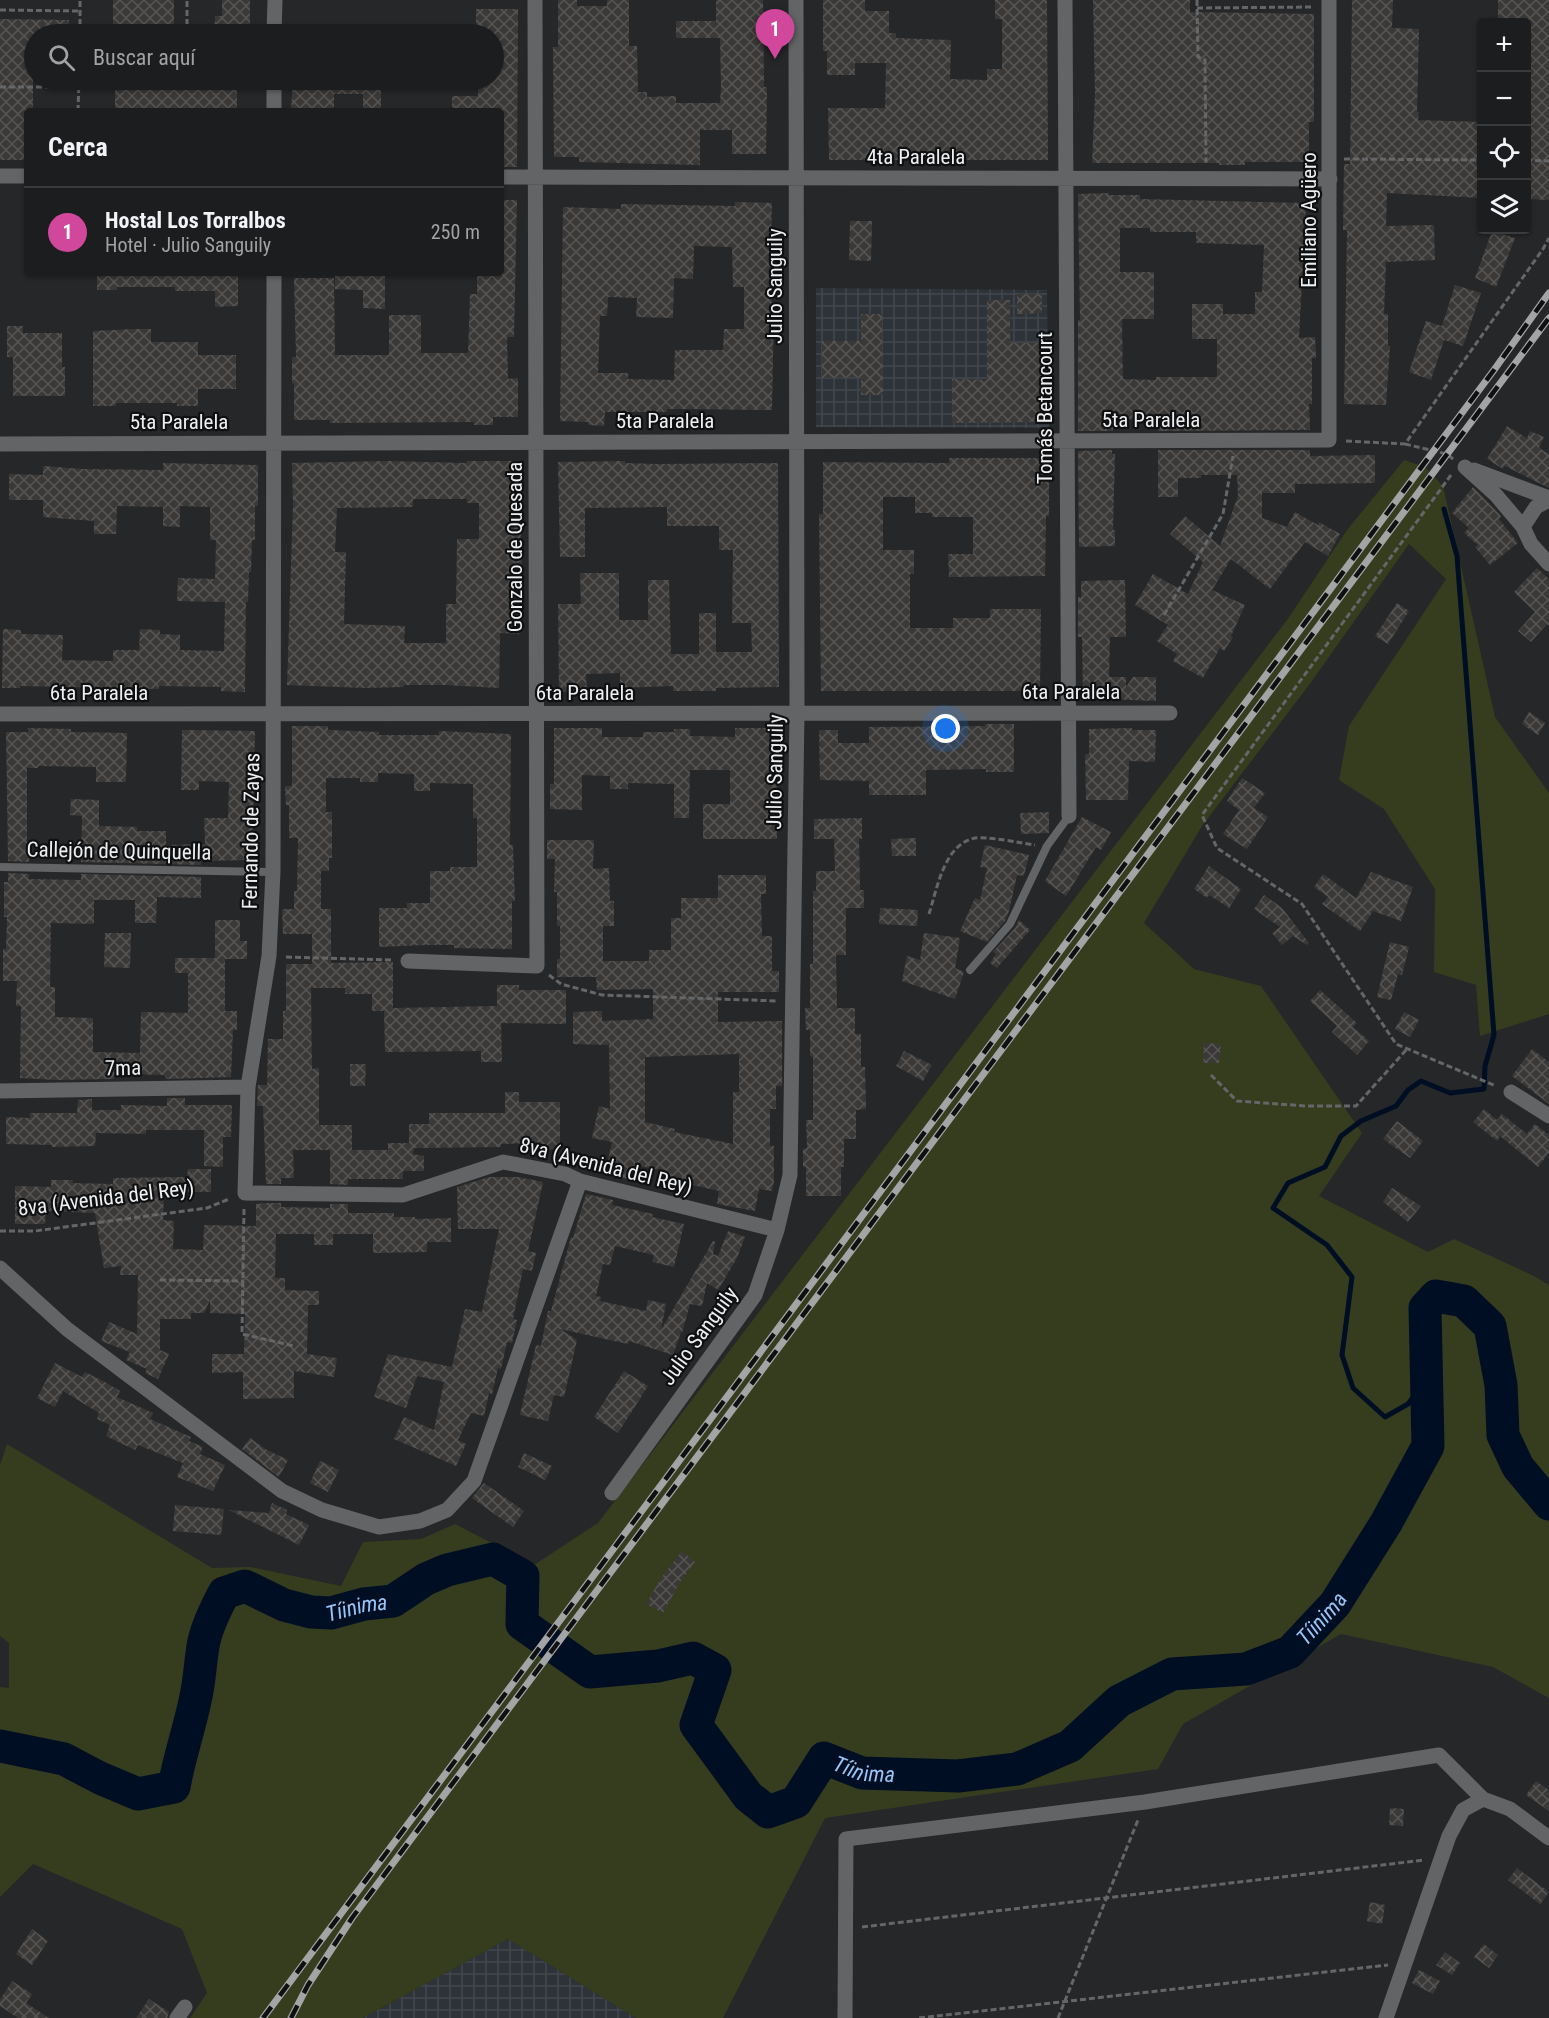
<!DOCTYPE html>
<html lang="es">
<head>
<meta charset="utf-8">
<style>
  body { margin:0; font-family:"Roboto Condensed",sans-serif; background:#292a2c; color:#f1f3f6 }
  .controls { position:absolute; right:18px; top:18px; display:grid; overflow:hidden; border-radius:6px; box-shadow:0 2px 4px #0004 }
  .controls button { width:54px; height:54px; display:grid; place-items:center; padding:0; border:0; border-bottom:2px solid #3a3b3d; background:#1c1d1f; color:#f1f3f6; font:30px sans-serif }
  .you { position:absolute; left:946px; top:729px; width:21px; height:21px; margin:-15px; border:4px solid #fff; border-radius:50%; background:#1a73e8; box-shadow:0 0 0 9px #1a73e833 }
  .badge { display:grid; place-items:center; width:39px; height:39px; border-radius:50%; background:#c1be40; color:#fff; font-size:20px; font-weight:700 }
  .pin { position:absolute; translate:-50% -50px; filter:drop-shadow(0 2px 3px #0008) }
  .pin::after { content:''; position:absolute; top:32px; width:21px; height:18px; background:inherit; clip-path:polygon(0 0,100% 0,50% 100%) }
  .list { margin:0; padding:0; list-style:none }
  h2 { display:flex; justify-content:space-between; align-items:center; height:78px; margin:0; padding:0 24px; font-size:26px }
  h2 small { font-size:20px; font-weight:400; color:#a0a2a4 }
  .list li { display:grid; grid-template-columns:39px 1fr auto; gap:18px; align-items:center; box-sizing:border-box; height:90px; padding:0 24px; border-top:2px solid #3a3b3d }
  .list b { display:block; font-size:22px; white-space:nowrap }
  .list p { margin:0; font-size:20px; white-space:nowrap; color:#a0a2a4 }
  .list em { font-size:20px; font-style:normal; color:#a0a2a4 }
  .icon { flex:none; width:33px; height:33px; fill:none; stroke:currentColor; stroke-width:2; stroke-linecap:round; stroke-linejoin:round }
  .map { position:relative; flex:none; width:1549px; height:2018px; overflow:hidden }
  .search { position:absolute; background:#1c1d1f; box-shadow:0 2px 4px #0004; left:24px; top:24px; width:480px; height:66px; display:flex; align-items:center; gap:15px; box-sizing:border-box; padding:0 21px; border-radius:33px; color:#a0a2a4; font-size:22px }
  .panel { position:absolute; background:#1c1d1f; box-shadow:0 2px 4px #0004; left:24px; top:108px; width:480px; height:168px; border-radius:6px }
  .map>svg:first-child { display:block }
  .industrial { fill:url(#industrial-grid) }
  .green { fill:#363d1f }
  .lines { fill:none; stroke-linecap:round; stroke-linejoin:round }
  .stream { stroke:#000e23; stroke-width:5 }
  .river { stroke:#000e23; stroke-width:33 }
  .building { fill:url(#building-cross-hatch); fill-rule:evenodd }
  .path { stroke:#646668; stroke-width:3; stroke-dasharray:6 3; stroke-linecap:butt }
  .lane { stroke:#636465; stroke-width:8 }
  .street { stroke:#636465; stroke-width:15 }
  .rail-casing { stroke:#a2a4a6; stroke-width:7 }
  .rail { stroke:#0f1011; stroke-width:4.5; stroke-dasharray:14; stroke-linecap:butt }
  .labels { text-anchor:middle; stroke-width:4.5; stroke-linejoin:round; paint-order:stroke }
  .street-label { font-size:21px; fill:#eeeff1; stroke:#0f1011 }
  .water-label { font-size:22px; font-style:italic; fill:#98c5f5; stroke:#0f1011 }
</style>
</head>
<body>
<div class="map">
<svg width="1549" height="2018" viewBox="0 0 1549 2018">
  <defs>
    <pattern id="industrial-grid" width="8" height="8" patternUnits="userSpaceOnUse" patternTransform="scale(1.5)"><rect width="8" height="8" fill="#2d3339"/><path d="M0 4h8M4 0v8" fill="none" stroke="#42474c"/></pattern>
    <pattern id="building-cross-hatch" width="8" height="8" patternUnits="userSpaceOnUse" patternTransform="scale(1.5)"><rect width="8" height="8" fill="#3b3937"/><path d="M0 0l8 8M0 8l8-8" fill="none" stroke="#585654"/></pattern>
  </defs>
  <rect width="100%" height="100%" fill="#252729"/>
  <path class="industrial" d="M816 288 1047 290 1049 428 816 427Z
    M508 1939 636 2018H363Z"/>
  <path class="green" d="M1404 460 1425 467 1443 486 1495 717 1549 793V1014L1480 1036 1476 985 1434 972 1435 889 1384 809 1339 780 1349 726 1446 579 1409 544 1309 685 1202 826 1144 923 1194 969 1261 986 1362 1133 1319 1196 1428 1252 1454 1239 1534 1276 1549 1285V1698L1493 1667 1341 1634 1183 1724 1158 1769 825 1818 723 2018H636L508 1939 363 2018H190L207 1993 182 1929 33 1864 0 1897V1687L9 1688V1643L0 1636V1465L7 1444 212 1568 250 1567 341 1586 363 1542 421 1539 455 1524 534 1565 598 1523 1287 620 1347 530Z"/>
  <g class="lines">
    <path class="stream" d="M1426 1380 1408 1404 1385 1417 1353 1388 1342 1355 1352 1277 1327 1245 1273 1208 1288 1183 1325 1167 1341 1136 1361 1121 1396 1106 1408 1090 1421 1081 1450 1093 1484 1089 1485 1066 1494 1035 1457 556 1444 509"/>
    <path class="river" id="s1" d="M0 1746 64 1759 100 1778 138 1794 174 1787C179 1758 189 1730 195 1701 200 1681 200 1660 204 1641 208 1624 216 1608 224 1593L245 1586 284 1605 311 1612 331 1613 364 1604 393 1601 426 1579 447 1570 493 1559 523 1576 522 1624 590 1672 658 1666 693 1658 715 1670 696 1725 748 1796 768 1812 796 1802 824 1758 862 1773 958 1776 1017 1769 1070 1746 1119 1701 1172 1674 1246 1669 1290 1652 1335 1604 1386 1523 1428 1446 1425 1308 1436 1296 1464 1301 1490 1326 1501 1385 1503 1435 1518 1467 1549 1504"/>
  </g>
  <path class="building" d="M113 0H174V34H113Z
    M222 0H250V34H214L215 16H222Z
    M558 0H577V6H607V0H629V46H637L638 92H647V97L676 96V103H720L721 87 720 38H676V21H716V0H763L764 87H767L766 154H732V130H700V165L579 162V157H554L553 47H558Z
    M823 0H865V11H889V33H896V38L951 40 950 79 987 80V69H1002V19H995V0H1047L1048 160H829L828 108H885L886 63H855V75H827V51H823Z
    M1093 0H1190V12L1314 14V122H1309V162H1245V165H1219V163H1092L1095 95Z
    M1352 0H1393L1392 28 1419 29 1417 112H1419L1418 120 1482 122V198L1387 193 1386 226 1434 225 1435 260 1386 262 1384 314H1388V346H1390L1386 405 1344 404 1347 230H1343L1344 164H1350Z
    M1498 0H1549V200L1527 199V22H1498Z
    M476 9H518L517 167H501V111H452V96H478V80H494V34H476Z
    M0 19 69 20V34H33V111H27V160H0Z
    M293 80H381V111H363V94H334V111H291Z
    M115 82H141V87L237 86V108H141V111H115Z
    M1109 193V195H1140V199L1306 203 1299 338 1315 337 1316 358H1312V404H1309L1310 430 1158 431 1156 420 1113 419V431H1078V320H1080L1078 194ZM1120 228H1150V232H1196V243L1264 245 1262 292H1255V314H1223V304H1192V339H1217V377H1156V380L1123 379 1122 319H1154V272H1120Z
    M502 200H517L514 337H507L508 379 518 378V417H493V425H474V422L330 423V420H294V384L292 383V357H296L294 278H334L335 355H389V315H421V353H468L470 294H477V273H501Z
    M735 202 772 203 770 271H772V303H774L772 410 689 409H667V412H605L604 426 588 425V422L560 421 563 207 621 209V204L735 206ZM694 246 732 247 733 287H744V329H724L723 350H675L674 380 628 379V373H598L600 316H607L608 297 637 298 636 317 673 318 674 278 693 279Z
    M850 221H872L871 261 849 260Z
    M1492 231 1515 238 1496 287 1475 278Z
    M97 273H238V306L215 307V291H175V287H117V290H97Z
    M335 273H385V309L363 308V290L335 289Z
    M1455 285 1481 293 1463 346 1444 340 1431 380 1409 372 1426 321 1442 326Z
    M1017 294H1042V313L1017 314Z
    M987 300H1010V343H1042L1044 422 952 423V379L987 380Z
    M861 314H882L883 395H861V377L822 378V341H861Z
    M7 326H23V333H62V367H65V396H13V357H7Z
    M133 329H151V342H198V355H236V389H198V406H177V403H115L116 406H93V331Z
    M1507 426 1527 438 1530 431 1544 437 1539 448 1549 454V488L1505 466 1503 469 1487 459Z
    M1112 450V454H1115L1113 530H1115V546L1079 547 1078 451Z
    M1158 450H1310V456L1375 455V483L1295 484V493H1262V518L1287 527 1295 512 1318 525 1319 522 1340 534 1328 556 1305 542 1270 589 1231 559 1212 590 1245 605 1231 636 1233 637 1224 651 1220 648 1203 678 1173 661 1177 654 1157 641 1168 625 1135 605 1153 574 1188 594 1203 562 1170 534 1185 516 1220 546 1238 496 1237 475H1201V478H1178V497H1158Z
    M949 458H1049V516H1046L1045 576 949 577 948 554H973V517H932V513H915V497H883V550H914V574H910V628H953V618H990V609H1041L1040 691H821L819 514H823V462L949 463Z
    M387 461 467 463V461H516V513H520L522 568H512L513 596H519V634L500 633 499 688 445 685H404V687L365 688 287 685 293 505 292 463ZM413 499H467V503H479V539H457L456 604H446V643H404L405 626 344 624 346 552H335L337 508 413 507Z
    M625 461V463L658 464 778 463 779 687 716 688V691H673V686L620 688V673L586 674 587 692H559L558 604H581L580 573H619V620H648V580H669L671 654H699V613H716V652H752L751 623H732L733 550H719V526H667V507L585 508V557H560L558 462Z
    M163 463 258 465V506H255V540H252L251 572H249L248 602H246L245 692 221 691V687L159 686V689L20 686V688H2L3 629 21 630V634L63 635 62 660 113 661V650H139L140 629 160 630V634L180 635V650L224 651 225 602 177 601 178 578 215 579 216 540H210V507L180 506V527L163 526V507L117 506 116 534H94V521L43 517V500H9V474L43 475V466L83 469 163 470Z
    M1473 487 1501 516 1499 519 1518 543 1490 565 1475 547 1478 545 1464 533 1469 528 1452 513Z
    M1537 568 1549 579V626L1547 624 1531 642 1518 631 1535 612 1514 592Z
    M1125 580 1126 637H1110L1109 677H1126V687L1133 677H1156V701L1083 698 1082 637H1078V597H1081V581Z
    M1397 603 1409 611 1388 644 1375 636Z
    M1529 712 1545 723 1538 735 1522 724Z
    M985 724H1014V772H986V769L926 770V795H869V781L820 780 819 730H838V743H869V727L985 726Z
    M292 726H328V730L379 732V735H439V731L511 734 510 845H513L515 901H512V949L454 948V945H426L379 947V908H407V903H430V871H450V867H477V818H473V784L430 783V791H414V774L378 773V782H360V778H326V812H332V858H329V871H321V909H331V963L393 962V1008L497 1006V985H519V990H566V1024L501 1023 502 1062H481V1051L385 1052 384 1011H372V994H345V988H311L312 1069 319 1068V1125H352V1150H388V1143H409V1124H429V1113H505V1092H519V1102H560V1149L536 1150V1143L501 1144V1147L414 1148 413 1154 424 1156V1171H403V1179H348V1185L330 1184V1150H293L294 1178H281V1184H266L263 1106H257L258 1085H267L268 1039H283V1011H286V964H312V934H283L282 909H294V891H297L298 838H289V805H286L285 786H292Z
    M28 728 71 729V732L127 733 126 782H96V767L38 766V768H27V843H29V862L8 861 6 732H28Z
    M554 728H602V737H643V732H674V729H690V736L735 737V728H778L777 839H703V804H730V770H690L689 818H674V784L628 783V789H610V776L582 775V810L550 809V784H554Z
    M1132 728V730H1156L1155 762 1129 761 1128 800H1086L1085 754H1089V729Z
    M182 730 255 731 252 860 201 861V865L81 862 82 816 70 815 71 799 99 800V826L137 827V831H166V845L205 844 204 818H228L229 782 199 781V790H181Z
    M1242 778 1265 793 1254 808 1268 817 1247 849 1223 834 1239 810 1227 801Z
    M1049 812V833L1021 834 1020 813Z
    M1082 817 1111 832 1101 850 1096 847 1066 896 1045 881Z
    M862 818V839H859L860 890H864V908H846V955H836L837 1008H855V1034H861V1067H865L866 1109 856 1110V1139H844V1167H841V1196H806V1167H803V1149L807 1148 806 1120H813V1057L810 1056V1030H806L805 1008H810V964H813V891H816V871H835L834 839H814V819Z
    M916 838V856H892L891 839Z
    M547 840H594L593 869 609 868 610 901H614V926H603V961H649V950H671V918H681V898H718V875H766V894H761L762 936H772V971H779V992H718V1022L782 1021V1086H776V1109H770V1146H774V1181L772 1191 759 1189 755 1211 717 1204 719 1191 666 1179 668 1172 635 1165 632 1180 605 1174 612 1142 592 1138 599 1106 610 1109 609 1045 573 1044V1012L602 1011V1021L653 1019V989L597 990 596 977H557V959H560V926H557V892H554L555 859H547ZM739 1054V1092H733V1144L674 1132 675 1129 645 1122V1057Z
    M985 845 1029 855 1024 876 1017 875 1009 911 1005 921 987 942 960 931 975 898 980 900 987 868 980 867Z
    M1209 866 1241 889 1229 908 1209 895 1207 898 1194 889Z
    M1371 872 1413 887 1401 921 1373 911 1360 931 1322 904 1328 897 1314 887 1323 874 1356 898Z
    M8 873 29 874V879L81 880V874L201 877V898L157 897 156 923H135V900H94V924L51 923 50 987H55V1017L93 1018V1052L140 1053 141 1012 188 1013V973H175V958H215V920H240V941H247V959H225V1011H237V1030H233L231 1077 167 1079 164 1075 114 1074V1079L55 1080 20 1078 21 1006H16L17 981H3V949H6L7 917H4V882H8Z
    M1264 895 1282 908 1309 943 1307 945 1293 936 1282 945 1272 933 1280 927 1254 909Z
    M880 908 918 910 917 926 879 924Z
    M1019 920 1030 930 997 968 990 963 996 954 993 952 1015 928Z
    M105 933H131L130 968 104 967Z
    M924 933 960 938 955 968 964 972 955 999 902 981 907 956 920 960Z
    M1390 942 1409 947 1402 975 1398 974 1391 1000 1377 997Z
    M1320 990 1357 1023 1353 1027 1369 1041 1357 1055 1332 1032 1337 1026 1310 1001Z
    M1404 1012 1419 1020 1410 1037 1395 1029Z
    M1204 1043 1221 1044 1219 1063H1203Z
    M1532 1049 1549 1062V1104L1512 1076Z
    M904 1051 932 1065 923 1081 896 1066Z
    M350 1064H366L365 1086H350Z
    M167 1098H185V1105H232L231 1137H223V1167L204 1166V1130H146V1134L96 1133 95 1146 52 1147V1145L6 1144V1117L30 1118V1113H77L78 1100 92 1099V1110H121V1105L167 1106Z
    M1484 1109 1497 1120 1502 1114 1527 1134 1535 1124 1549 1135V1153L1538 1167 1500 1136 1497 1141 1473 1122Z
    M1397 1121 1423 1141 1410 1158 1383 1139Z
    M188 1169H211V1192L164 1191 163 1220 174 1221 173 1249 203 1250 204 1225 256 1226V1204L266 1203H281V1207L330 1208V1204H348V1213H394V1217H415V1219L451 1218V1242H427V1252L373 1253V1234H333V1245H314V1234H276L275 1278H285V1290L319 1291V1305H308L307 1354 337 1358 334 1377 294 1371V1398L243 1399V1372L212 1373V1354H244L245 1314 210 1313V1300L204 1313H191V1319H160V1350L169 1354 158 1379 145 1373 147 1369 126 1360 130 1352 101 1341 109 1322 137 1334 138 1275H120L121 1266 104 1268 95 1213 46 1211 45 1224H15V1186L51 1187V1180H73L72 1183 113 1184V1178L187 1177Z
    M489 1177H518L543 1182 528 1251 536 1253 532 1271 523 1269 513 1319 517 1320 512 1343 507 1342 501 1369 498 1368 492 1394 489 1393 484 1416 471 1413 458 1440 466 1444 456 1466 394 1439 404 1417 434 1430 444 1382 417 1376 406 1408 374 1397 388 1354 452 1367 465 1309 482 1312 499 1229H458L457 1187Z
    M1392 1188 1421 1206 1408 1222 1383 1202Z
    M586 1194 613 1200 612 1205 653 1214 652 1217 684 1224 674 1267 652 1262 654 1255 615 1246 610 1265 603 1264 596 1296 601 1297 600 1301 646 1311 648 1300 666 1304 661 1330 713 1241 715 1242 713 1254 718 1256 728 1231 745 1237 737 1258 718 1290 707 1283 702 1306 690 1304 682 1333 681 1332 673 1355 629 1341 628 1344 560 1329 577 1340 564 1397 554 1395 548 1421 520 1415 536 1345 541 1346 548 1311H551L571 1237 573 1238Z
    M55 1363 82 1377 85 1372 105 1382 120 1391 117 1397 153 1413 150 1419 191 1437 189 1441 203 1447 200 1454 225 1465 213 1491 177 1477 183 1463 138 1445 135 1450 106 1436 110 1425 97 1419 99 1413 63 1391 55 1407 37 1398Z
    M624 1371 648 1386 618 1433 594 1417Z
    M250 1438 267 1450 288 1460 279 1477 242 1449Z
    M524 1453 552 1466 545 1480 518 1467Z
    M320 1461 339 1470 328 1492 310 1483Z
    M484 1483 524 1511 513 1527 472 1498Z
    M272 1503 287 1510 286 1514 309 1525 299 1545 229 1510 269 1513Z
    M175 1505 224 1509 221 1535 173 1531Z
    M682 1551 695 1562 680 1582 663 1613 646 1604 661 1578Z
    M1536 1781 1549 1790V1811L1526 1795Z
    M1390 1808 1404 1809 1403 1826 1389 1825Z
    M1517 1868 1549 1892 1540 1904 1508 1880Z
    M1370 1902 1385 1905 1382 1924 1367 1921Z
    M32 1929 48 1941 32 1965 16 1954Z
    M1484 1944 1498 1955 1489 1968 1474 1957Z
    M1445 1952 1460 1963 1452 1975 1436 1965Z
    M1419 1970 1440 1981 1433 1994 1412 1983Z
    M12 1981 32 1994 26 2003 49 2018H18L0 2006V2000Z
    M149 1999 169 2012 167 2018H136Z"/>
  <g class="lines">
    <path class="path" d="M1197 0 1198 57 1205 60 1206 162
      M1197 8 1312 7
      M0 10 80 11
      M80 34V0
      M187 34V0
      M0 87H79
      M78 111 79 80
      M1344 159 1482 160
      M1526 160 1549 161
      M1346 441 1405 444 1543 249 1549 238
      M1405 444 1447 454 1453 459
      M1451 475 1202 815 1217 848 1302 904 1396 1044 1496 1086
      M1164 615 1223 514 1233 456
      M929 914C937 889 944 844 975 838 985 836 1022 843 1035 845
      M286 957 394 960
      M549 975 561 984 602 995 778 1001
      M1211 1075 1237 1101 1306 1106H1356L1407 1049
      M244 1209 242 1334 294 1346
      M0 1231H35L207 1208 229 1199
      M160 1280 243 1281
      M862 1927 1424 1860
      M919 2018 1388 1965
      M1058 2018 1138 1820"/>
    <path class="lane" d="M0 867 273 872
      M970 970 1010 924 1047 846 1069 816"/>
    <path class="street" d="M1065 0 1069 816
      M274 34 275 0
      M274 111V80
      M0 176H27
      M501 177 1330 179
      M274 273 273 872 269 956 248 1087 245 1193 403 1195 503 1162 565 1174 580 1181 777 1230
      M0 444 1329 440V0
      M1465 467 1496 495 1523 527 1531 544 1549 564
      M1474 470 1549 498
      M1523 527 1536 507 1549 500
      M0 714 1170 713
      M408 961 537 966 535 0
      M0 1091 248 1087
      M1511 1092 1549 1116
      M0 1268 67 1329 282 1491 322 1510 379 1527 420 1521 447 1510 474 1481 580 1181
      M612 1493 755 1295 777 1230 790 1175 797 714 796 0
      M177 2018 185 2007
      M845 2018 846 1839 1145 1802 1439 1755 1483 1799 1510 1809 1549 1838
      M1386 2018 1449 1836 1463 1810 1483 1799"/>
    <g class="rail-casing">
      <path id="rail" d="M263 2018 1494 370 1549 293
        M291 2018 308 1985 352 1918 1549 318"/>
    </g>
    <use href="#rail" class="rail"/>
  </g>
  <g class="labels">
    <g class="street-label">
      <text x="916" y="164">4ta Paralela</text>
      <text transform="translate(1309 220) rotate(-90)" y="7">Emiliano Agüero</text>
      <text transform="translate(775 286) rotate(-90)" y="7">Julio Sanguily</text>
      <text transform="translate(1045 408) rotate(-90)" y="7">Tomás Betancourt</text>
      <text x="1151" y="427">5ta Paralela</text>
      <text x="665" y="428">5ta Paralela</text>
      <text x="179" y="429">5ta Paralela</text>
      <text transform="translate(515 547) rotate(-90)" y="7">Gonzalo de Quesada</text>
      <text x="1071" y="699">6ta Paralela</text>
      <text x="99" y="700">6ta Paralela</text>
      <text x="585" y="700">6ta Paralela</text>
      <text transform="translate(775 772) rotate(-89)" y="7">Julio Sanguily</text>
      <text transform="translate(251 831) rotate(-89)" y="7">Fernando de Zayas</text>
      <text transform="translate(119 851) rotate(1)" y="7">Callejón de Quinquella</text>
      <text transform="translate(123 1068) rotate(-1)" y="7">7ma</text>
      <text transform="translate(606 1166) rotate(14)" y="7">8va (Avenida del Rey)</text>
      <text transform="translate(106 1198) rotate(-7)" y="7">8va (Avenida del Rey)</text>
      <text transform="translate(699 1336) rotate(-54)" y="7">Julio Sanguily</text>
    </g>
    <g class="water-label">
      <text dy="8" stroke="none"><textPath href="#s1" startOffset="525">Tíinima</textPath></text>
      <text dy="8" stroke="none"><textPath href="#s1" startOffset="1768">Tíinima</textPath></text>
      <text dy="8" stroke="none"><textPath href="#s1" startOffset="1263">Tíinima</textPath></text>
    </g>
  </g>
</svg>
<div class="controls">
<button>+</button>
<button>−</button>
<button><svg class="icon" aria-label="locate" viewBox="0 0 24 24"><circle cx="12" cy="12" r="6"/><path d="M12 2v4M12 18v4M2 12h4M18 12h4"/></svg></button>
<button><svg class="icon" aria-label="layers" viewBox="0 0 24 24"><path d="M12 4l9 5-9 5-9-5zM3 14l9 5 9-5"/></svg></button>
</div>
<div class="you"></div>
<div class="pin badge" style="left:775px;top:59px;background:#d1479c">1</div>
<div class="search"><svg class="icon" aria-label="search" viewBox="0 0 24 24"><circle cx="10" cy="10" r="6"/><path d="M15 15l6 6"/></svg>Buscar aquí</div>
<section class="panel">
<h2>Cerca<small></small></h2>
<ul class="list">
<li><span class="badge" style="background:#d1479c">1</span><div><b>Hostal Los Torralbos</b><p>Hotel · Julio Sanguily</p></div><em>250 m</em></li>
</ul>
</section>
</div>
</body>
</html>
